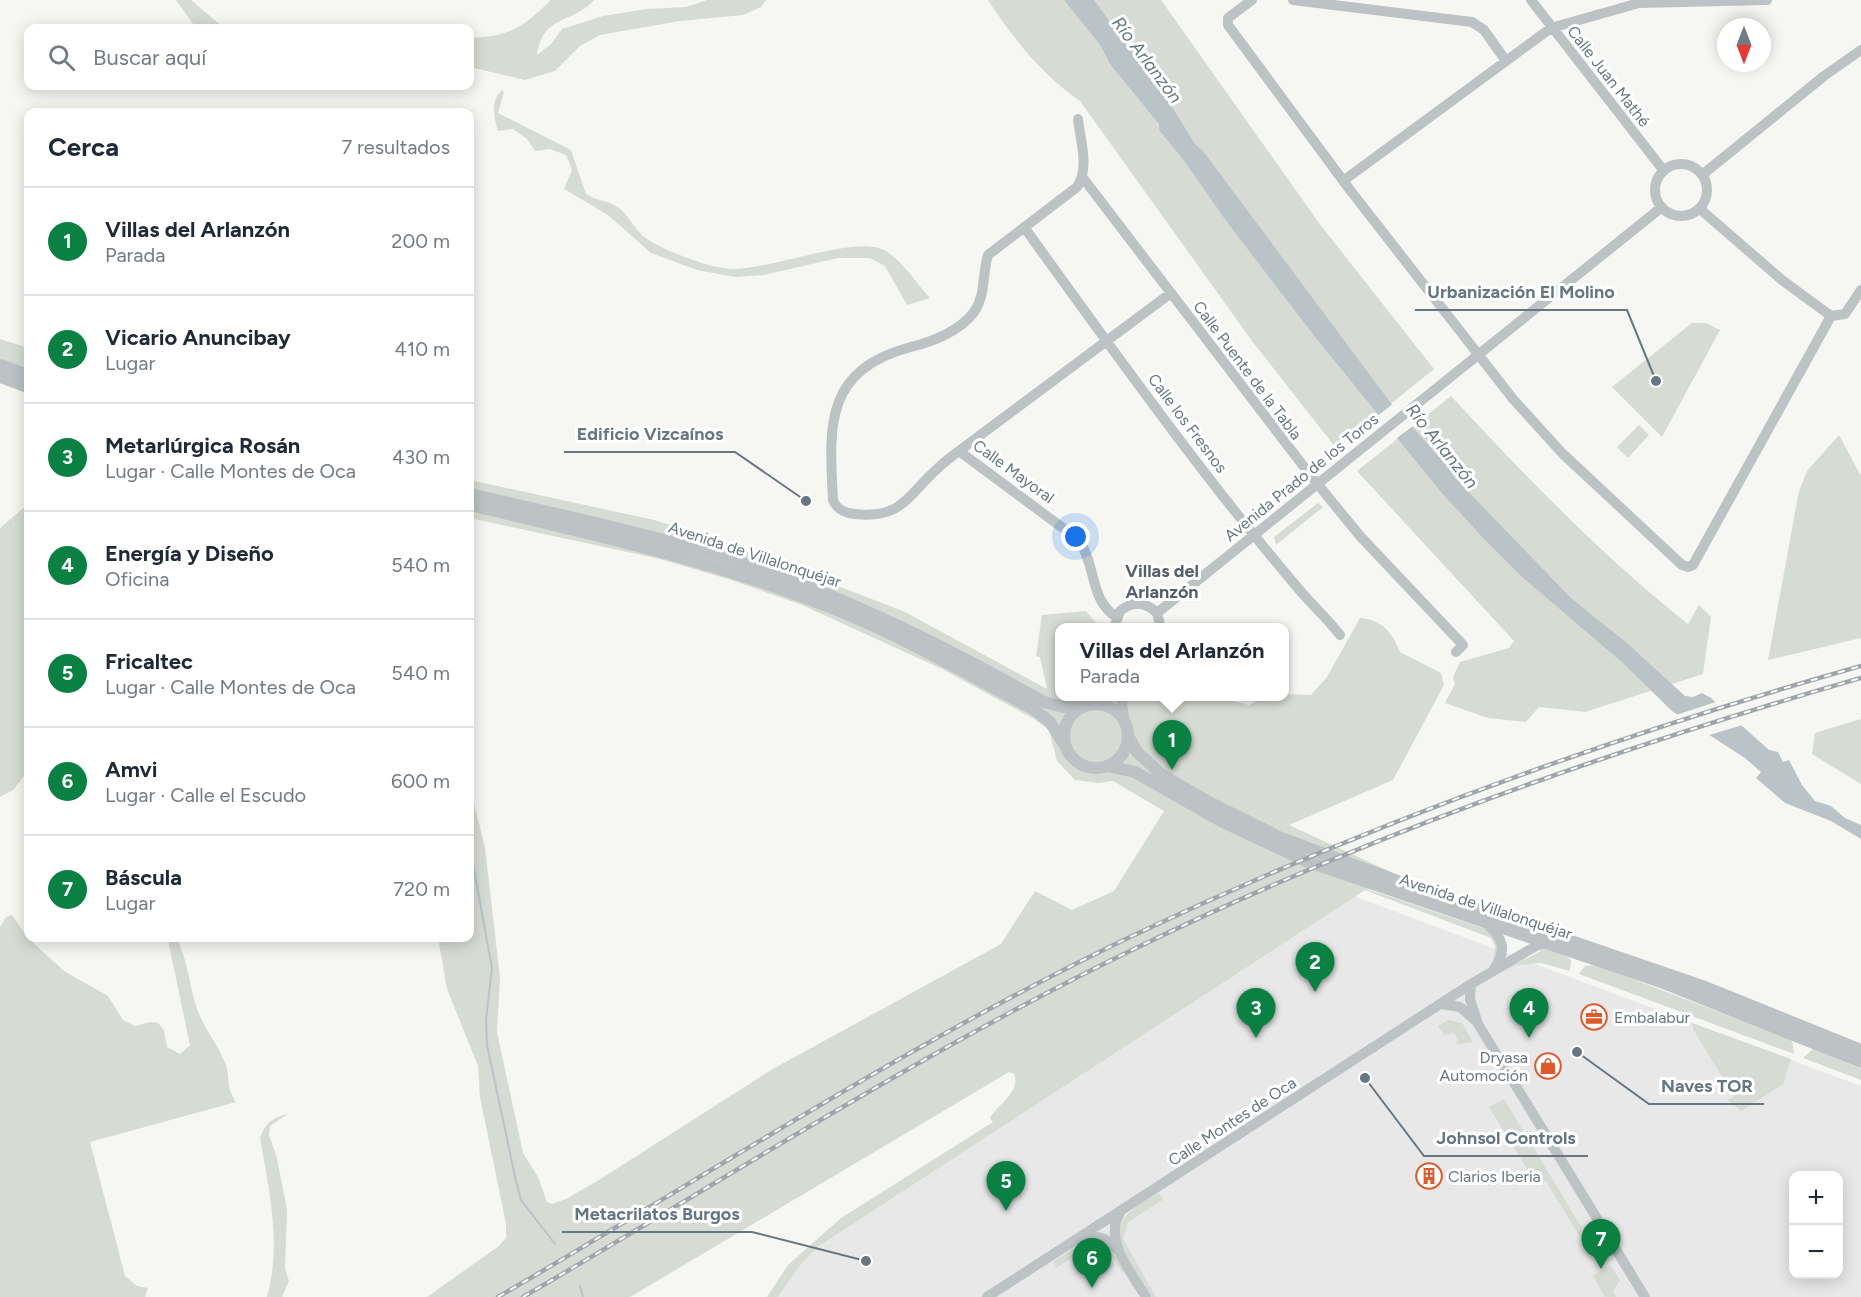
<!DOCTYPE html>
<html lang="es">
<head>
<meta charset="utf-8">
<style>
  body { margin:0; font-family:Figtree,sans-serif; background:#f2f2f3; color:#1f2937 }
  .controls { position:absolute; right:18px; bottom:18px; display:grid; overflow:hidden; border-radius:12px; box-shadow:0 3px 15px #0003 }
  .controls button { width:54px; height:54px; display:grid; place-items:center; padding:0; border:0; border-bottom:2px solid #e0e1e3; background:#fff; color:#1f2937; font:30px sans-serif }
  .compass { position:absolute; left:1717px; top:18px; width:54px; height:54px; border-radius:50%; background:#fff; box-shadow:0 3px 15px #0003; rotate:180deg }
  .you { position:absolute; left:1076px; top:537px; width:21px; height:21px; margin:-15px; border:4px solid #fff; border-radius:50%; background:#1a73e8; box-shadow:0 0 0 9px #1a73e833 }
  .badge { display:grid; place-items:center; width:39px; height:39px; border-radius:50%; background:#0b8043; color:#fff; font-size:20px; font-weight:700 }
  .pin { position:absolute; translate:-50% -50px; filter:drop-shadow(0 2px 3px #0008) }
  .pin::after { content:''; position:absolute; top:32px; width:21px; height:18px; background:inherit; clip-path:polygon(0 0,100% 0,50% 100%) }
  .popup { position:absolute; left:1055px; top:623px; width:234px; height:78px; box-sizing:border-box; display:grid; place-content:center; border-radius:12px; background:#fff; filter:drop-shadow(0 2px 4px #0005); font-size:20px; white-space:nowrap; color:#747a83 }
  .popup b { font-size:22px; color:#1f2937 }
  .popup::after { content:''; position:absolute; left:50%; top:100%; margin-left:-12px; border:12px solid transparent; border-top-color:#fff }
  .list { margin:0; padding:0; list-style:none }
  h2 { display:flex; justify-content:space-between; align-items:center; height:78px; margin:0; padding:0 24px; font-size:26px }
  h2 small { font-size:20px; font-weight:400; color:#747a83 }
  .list li { display:grid; grid-template-columns:39px 1fr auto; gap:18px; align-items:center; box-sizing:border-box; height:108px; padding:0 24px; border-top:2px solid #e0e1e3 }
  .list b { display:block; font-size:22px; white-space:nowrap }
  .list p { margin:0; font-size:20px; white-space:nowrap; color:#747a83 }
  .list em { font-size:20px; font-style:normal; color:#747a83 }
  .icon { flex:none; width:33px; height:33px; fill:none; stroke:currentColor; stroke-width:2; stroke-linecap:round; stroke-linejoin:round }
  .map { position:relative; flex:none; width:1861px; height:1297px; overflow:hidden }
  .search { position:absolute; background:#fff; box-shadow:0 3px 15px #0003; left:24px; top:24px; width:450px; height:66px; display:flex; align-items:center; gap:15px; box-sizing:border-box; padding:0 21px; border-radius:12px; color:#747a83; font-size:22px }
  .panel { position:absolute; background:#fff; box-shadow:0 3px 15px #0003; left:24px; top:108px; width:450px; height:834px; border-radius:12px }
  .map>svg:first-child { display:block }
  .built { fill:#e7e8e7; fill-rule:evenodd }
  .green { fill:#d6dbd3 }
  .water { fill:#b9c3c8 }
  .pier { fill:#f6f7f3 }
  .lines { fill:none; stroke-linecap:round; stroke-linejoin:round }
  .stream { stroke:#b9c3c8; stroke-width:2 }
  .minor { stroke:#bdc2c5; stroke-width:10 }
  .tertiary { stroke:#bdc2c5; stroke-width:12 }
  .rail-casing { stroke:#9fa6ab; stroke-width:4.5 }
  .rail { stroke:#fff; stroke-width:2; stroke-dasharray:7; stroke-linecap:butt }
  .labels { text-anchor:middle; stroke-width:6; stroke-linejoin:round; paint-order:stroke }
  .street-label { font-size:16px; fill:#667683; stroke:#fff }
  .poi-label { font-size:16px; fill:#667683; stroke:#fff; text-anchor:start }
  .water-label { font-size:18px; font-style:italic; fill:#63777f; stroke:#fff }
  .neighbourhood-label { font-size:18px; font-weight:bold; fill:#545f69; stroke:#fff }
  .leader { fill:none; stroke:#667683; stroke-width:2 }
  .callout-dot { fill:#667683; stroke:#fff; stroke-width:2 }
  .callout-label { font-size:18px; text-anchor:middle; font-weight:bold; fill:#667683; stroke:#fff; stroke-width:6; stroke-linejoin:round; paint-order:stroke }
</style>
</head>
<body>
<div class="map">
<svg width="1861" height="1297" viewBox="0 0 1861 1297">
  <rect width="100%" height="100%" fill="#f6f7f3"/>
  <path class="built" d="M1354 896 1861 1086V1297H778L802 1263 819 1246ZM1794 1176H1838V1274H1794Z"/>
  <path class="green" d="M176 0H191L224 28H196Z
    M551 0H594C573 24 543 14 537 55L551 44 562 29 603 16 646 9 686 7 707 0H766L761 7 743 15 680 21 600 35 580 46 555 71 525 80 470 67V38C511 36 522 28 551 0Z
    M988 0H1161L1319 223 1434 369 1336 448 1252 341 1080 101C1042 75 1013 38 988 0Z
    M502 90 504 92 498 113 571 150 586 194C596 201 610 201 619 208 628 215 634 228 643 236 661 250 711 269 733 269 771 269 852 237 882 249 900 257 916 283 930 298L907 305 885 266 870 258H838L764 275 736 277 697 270 651 253 608 215 564 189 572 170 566 155 550 149 535 151 527 139 513 129 498 131C494 118 490 100 502 90Z
    M1692 323H1706L1720 330 1662 437 1612 387Z
    M0 339 28 348V394L0 382Z
    M1451 396C1526 477 1601 555 1688 624L1699 605 1711 617 1703 674 1585 712 1539 707 1526 722 1488 718 1445 703 1455 684 1453 677 1460 662 1509 648 1514 641 1357 471Z
    M1639 425 1649 435 1628 458 1617 447Z
    M1839 435 1861 476V638L1768 660 1799 491 1807 471Z
    M470 480 654 520 715 539 903 611 1047 689 1040 657 1036 656 1042 615 1086 611 1100 627 1060 628V696L1216 697 1249 705 1263 697 1284 696 1285 694 1311 695 1327 677 1360 618C1381 619 1393 633 1400 652L1441 673 1444 685 1393 780 1289 825 1393 873 1367 889 1486 929 1499 944 1493 963 1495 946 1491 938 1365 890 819 1246 802 1263 778 1297H767L788 1265 841 1218 993 1122 990 1118C998 1104 1021 1092 1014 1074L1009 1072 630 1297H427L499 1246 506 1238V1224L480 1097 478 1066 447 989 438 938H470V786L485 848 500 977 497 1032 523 1153 538 1177 547 1202 552 1204 566 1199 599 1180 771 1070 1001 944 1035 891 1072 910 1114 891 1164 811 1113 781 1098 783 1075 780 1057 761 1049 730 1034 719 942 669 802 605 731 580 660 559 470 518Z
    M1318 503 1323 507 1276 545 1274 537Z
    M28 504V771L13 790 0 797V528Z
    M1861 719V784L1812 754 1815 733Z
    M12 915 28 938 64 971 108 996 123 1020 135 1026 150 1022 158 1023 164 1030 167 1047 180 1054 190 1045 169 945V938H177C188 962 189 984 197 1009 204 1029 218 1044 225 1063 231 1077 225 1086 236 1102L90 1142 125 1276 137 1286 148 1288 145 1297H0V927L6 917Z
    M1546 948 1564 954 1571 960 1570 971 1541 963 1517 965 1494 976Z
    M1596 965 1792 1040 1794 1054 1579 974 1585 966Z
    M1448 1020 1462 1023 1473 1042 1456 1044 1458 1040 1454 1033 1444 1035 1438 1026Z
    M1692 1023 1791 1059 1783 1084 1741 1111 1728 1100 1734 1096 1693 1029Z
    M1813 1049 1861 1069V1080L1803 1058Z
    M1504 1099 1582 1228 1580 1237 1546 1181 1537 1185 1489 1107Z
    M288 1114 270 1126 269 1135 277 1158 287 1210 285 1268 289 1281 282 1297H267C282 1243 269 1191 260 1138 266 1122 272 1118 288 1114Z
    M1158 1193 1164 1199 1128 1222 1123 1239 1156 1297H1152C1142 1280 1113 1242 1121 1224 1127 1210 1146 1201 1158 1193Z
    M1093 1239C1109 1242 1117 1258 1125 1271L1122 1272 1108 1250 1091 1246 1056 1268 1054 1261 1082 1243Z
    M1092 1250 1106 1253 1114 1266 1090 1280 1079 1258Z
    M1610 1265 1620 1280 1613 1291 1616 1297H1605L1593 1276Z"/>
  <path class="water" d="M1064 0H1094L1172 107 1195 144 1203 151 1390 402 1450 469 1454 477 1571 598 1628 644 1685 696 1693 697 1702 693 1711 698 1769 750 1778 752 1783 762 1789 760 1802 785 1815 801 1831 806 1845 818 1861 825V839L1831 821 1785 803 1756 778 1761 772 1745 758 1672 711 1624 664 1520 575 1485 540 1441 492 1312 333 1227 222 1183 159 1159 130V124L1110 64 1101 46Z"/>
  <path class="pier" d="M1394 403 1413 426 1394 440 1376 417Z
    M1719 701 1746 724 1706 736 1673 716Z"/>
  <g class="lines">
    <path class="stream" d="M470 848 492 968 486 1020 487 1045 516 1181 521 1200 555 1244
      M580 1286 583 1297"/>
    <path class="minor" d="M1252 0 1228 18V25L1350 190 1513 399 1562 453 1682 565 1688 567 1693 565 1831 316
      M1293 0 1472 22 1484 30 1506 61
      M1531 0 1664 171
      M1078 119C1080 140 1090 168 1077 187L988 255C982 274 986 295 974 312 960 331 932 342 911 347 824 370 829 426 833 500 837 510 845 513 855 514 902 519 907 496 937 469 944 462 951 457 959 451L1079 540C1097 568 1089 598 1116 617
      M1655 190a26 26 0 1 1 52 0a26 26 0 1 1-52 0Z
      M1702 175 1824 76 1861 50
      M1083 178 1311 476 1360 536 1463 645 1456 652
      M1343 181 1551 28 1639 3 1767 0
      M1700 209 1782 280 1831 316 1845 314 1861 290
      M1024 227C1112 349 1200 473 1297 587 1311 604 1327 618 1340 635
      M959 451 1171 293
      M1157 613 1662 207
      M1114 628 1120 611C1132 601 1145 601 1157 613L1161 628
      M1121 696 1124 719
      M1091 704 1099 696
      M1487 924C1504 939 1507 950 1494 969
      M1471 984 1470 999 1478 1024 1645 1297
      M1441 1004 1460 1007 1476 1021
      M1120 1213C1103 1239 1132 1274 1146 1297
      M1087 1234 1105 1239 1119 1251
      M987 1297 1471 984 1536 946 1547 943"/>
    <path class="tertiary" d="M0 365 28 375
      M0 377 28 387
      M470 494C578 519 689 542 794 581 881 614 963 657 1044 702L1063 707 1083 706
      M470 505C592 534 715 561 832 608 902 636 968 674 1035 710L1050 722 1066 747
      M1064 736a32 32 0 1 1 64 0a32 32 0 1 1-64 0Z
      M1128 736 1137 752 1162 775 1207 801 1281 838 1408 885 1705 987 1861 1050
      M1107 766 1135 772 1221 821 1306 861 1661 982 1861 1062"/>
    <g class="rail-casing">
      <path id="rail" d="M498 1297C708 1175 911 1042 1130 937 1366 825 1610 737 1861 666
        M523 1297C724 1180 920 1053 1130 951 1365 836 1611 750 1861 678"/>
    </g>
    <use href="#rail" class="rail"/>
  </g>
  <defs>
    <g id="office-ring" transform="scale(1.35)"><circle r="9.5" fill="#fff" stroke="#dd5a2d" stroke-width="1.5"/><path d="M-6-3h4V-5.5h4V-3h4V5H-6ZM-1-4.5V-3h2v-1.5ZM-6 0V1H6V0Z" fill="#dd5a2d"/></g>
    <g id="shop-ring" transform="scale(1.35)"><circle r="9.5" fill="#fff" stroke="#dd5a2d" stroke-width="1.5"/><path d="M-5-2.5h2.3a2.7 3.5 0 0 1 5.4 0H5L5.5 6h-11ZM-1.5-2.5h3a1.5 2.3 0 0 0-3 0Z" fill="#dd5a2d"/></g>
    <g id="building-ring" transform="scale(1.35)"><circle r="9.5" fill="#fff" stroke="#dd5a2d" stroke-width="1.5"/><path d="M-4-6H4V6H1V3H-1V6H-4ZM-2.5-4.3h1.7v1.8h-1.7ZM.8-4.3h1.7v1.8H.8ZM-2.5-1h1.7V.8h-1.7ZM.8-1h1.7V.8H.8Z" fill="#dd5a2d"/></g>
  </defs>
  <g fill-rule="evenodd">
    <use href="#office-ring" x="1594" y="1017"/>
    <use href="#shop-ring" x="1548" y="1066"/>
    <use href="#building-ring" x="1429" y="1176"/>
  </g>
  <g class="labels">
    <g class="street-label">
      <text transform="translate(1609 76) rotate(52)" y="6">Calle Juan Mathé</text>
      <text transform="translate(1248 370) rotate(53)" y="6">Calle Puente de la Tabla</text>
      <text transform="translate(1188 423) rotate(53)" y="6">Calle los Fresnos</text>
      <text transform="translate(1014 471) rotate(36)" y="6">Calle Mayoral</text>
      <text transform="translate(1301 477) rotate(-39)" y="6">Avenida Prado de los Toros</text>
      <text transform="translate(755 554) rotate(18)" y="6">Avenida de Villalonquéjar</text>
      <text transform="translate(1486 906) rotate(18)" y="6">Avenida de Villalonquéjar</text>
      <text transform="translate(1232 1121) rotate(-33)" y="6">Calle Montes de Oca</text>
    </g>
    <g class="poi-label">
      <text x="1614" y="1023">Embalabur</text>
      <text x="1528" y="1063" text-anchor="end">Dryasa<tspan x="1528" dy="18">Automoción</tspan></text>
      <text x="1448" y="1182">Clarios Iberia</text>
    </g>
    <g class="water-label">
      <text transform="translate(1147 60) rotate(53)" y="6">Río Arlanzón</text>
      <text transform="translate(1442 446) rotate(51)" y="6">Río Arlanzón</text>
    </g>
    <g class="neighbourhood-label">
      <text x="1162" y="577">Villas del<tspan x="1162" dy="21">Arlanzón</tspan></text>
    </g>
  </g>
  <path class="leader" d="M1656 381L1627 310H1415M806 501L735 452H564M1577 1052L1649 1104H1764M1365 1078L1424 1156H1588M866 1261L752 1232H562"/>
  <g class="callout-dot">
    <circle cx="1656" cy="381" r="6"/>
    <circle cx="806" cy="501" r="6"/>
    <circle cx="1577" cy="1052" r="6"/>
    <circle cx="1365" cy="1078" r="6"/>
    <circle cx="866" cy="1261" r="6"/>
  </g>
  <g class="callout-label">
    <text x="1521" y="298">Urbanización El Molino</text>
    <text x="650" y="440">Edificio Vizcaínos</text>
    <text x="1707" y="1092">Naves TOR</text>
    <text x="1506" y="1144">Johnsol Controls</text>
    <text x="657" y="1220">Metacrilatos Burgos</text>
  </g>
</svg>
<div class="controls">
<button>+</button>
<button>−</button>
</div>
<svg class="compass" viewBox="-18 -18 36 36"><path d="M0-13l5 13h-10z" fill="#e53935"/><path d="M0 13l5-13h-10z" fill="#747a83"/></svg>
<div class="you"></div>
<div class="pin badge" style="left:1172px;top:770px">1</div>
<div class="popup"><b>Villas del Arlanzón</b>Parada</div>
<div class="pin badge" style="left:1315px;top:992px">2</div>
<div class="pin badge" style="left:1256px;top:1038px">3</div>
<div class="pin badge" style="left:1529px;top:1038px">4</div>
<div class="pin badge" style="left:1006px;top:1211px">5</div>
<div class="pin badge" style="left:1092px;top:1288px">6</div>
<div class="pin badge" style="left:1601px;top:1269px">7</div>
<div class="search"><svg class="icon" aria-label="search" viewBox="0 0 24 24"><circle cx="10" cy="10" r="6"/><path d="M15 15l6 6"/></svg>Buscar aquí</div>
<section class="panel">
<h2>Cerca<small>7 resultados</small></h2>
<ul class="list">
<li><span class="badge">1</span><div><b>Villas del Arlanzón</b><p>Parada</p></div><em>200 m</em></li>
<li><span class="badge">2</span><div><b>Vicario Anuncibay</b><p>Lugar</p></div><em>410 m</em></li>
<li><span class="badge">3</span><div><b>Metarlúrgica Rosán</b><p>Lugar · Calle Montes de Oca</p></div><em>430 m</em></li>
<li><span class="badge">4</span><div><b>Energía y Diseño</b><p>Oficina</p></div><em>540 m</em></li>
<li><span class="badge">5</span><div><b>Fricaltec</b><p>Lugar · Calle Montes de Oca</p></div><em>540 m</em></li>
<li><span class="badge">6</span><div><b>Amvi</b><p>Lugar · Calle el Escudo</p></div><em>600 m</em></li>
<li><span class="badge">7</span><div><b>Báscula</b><p>Lugar</p></div><em>720 m</em></li>
</ul>
</section>
</div>
</body>
</html>
